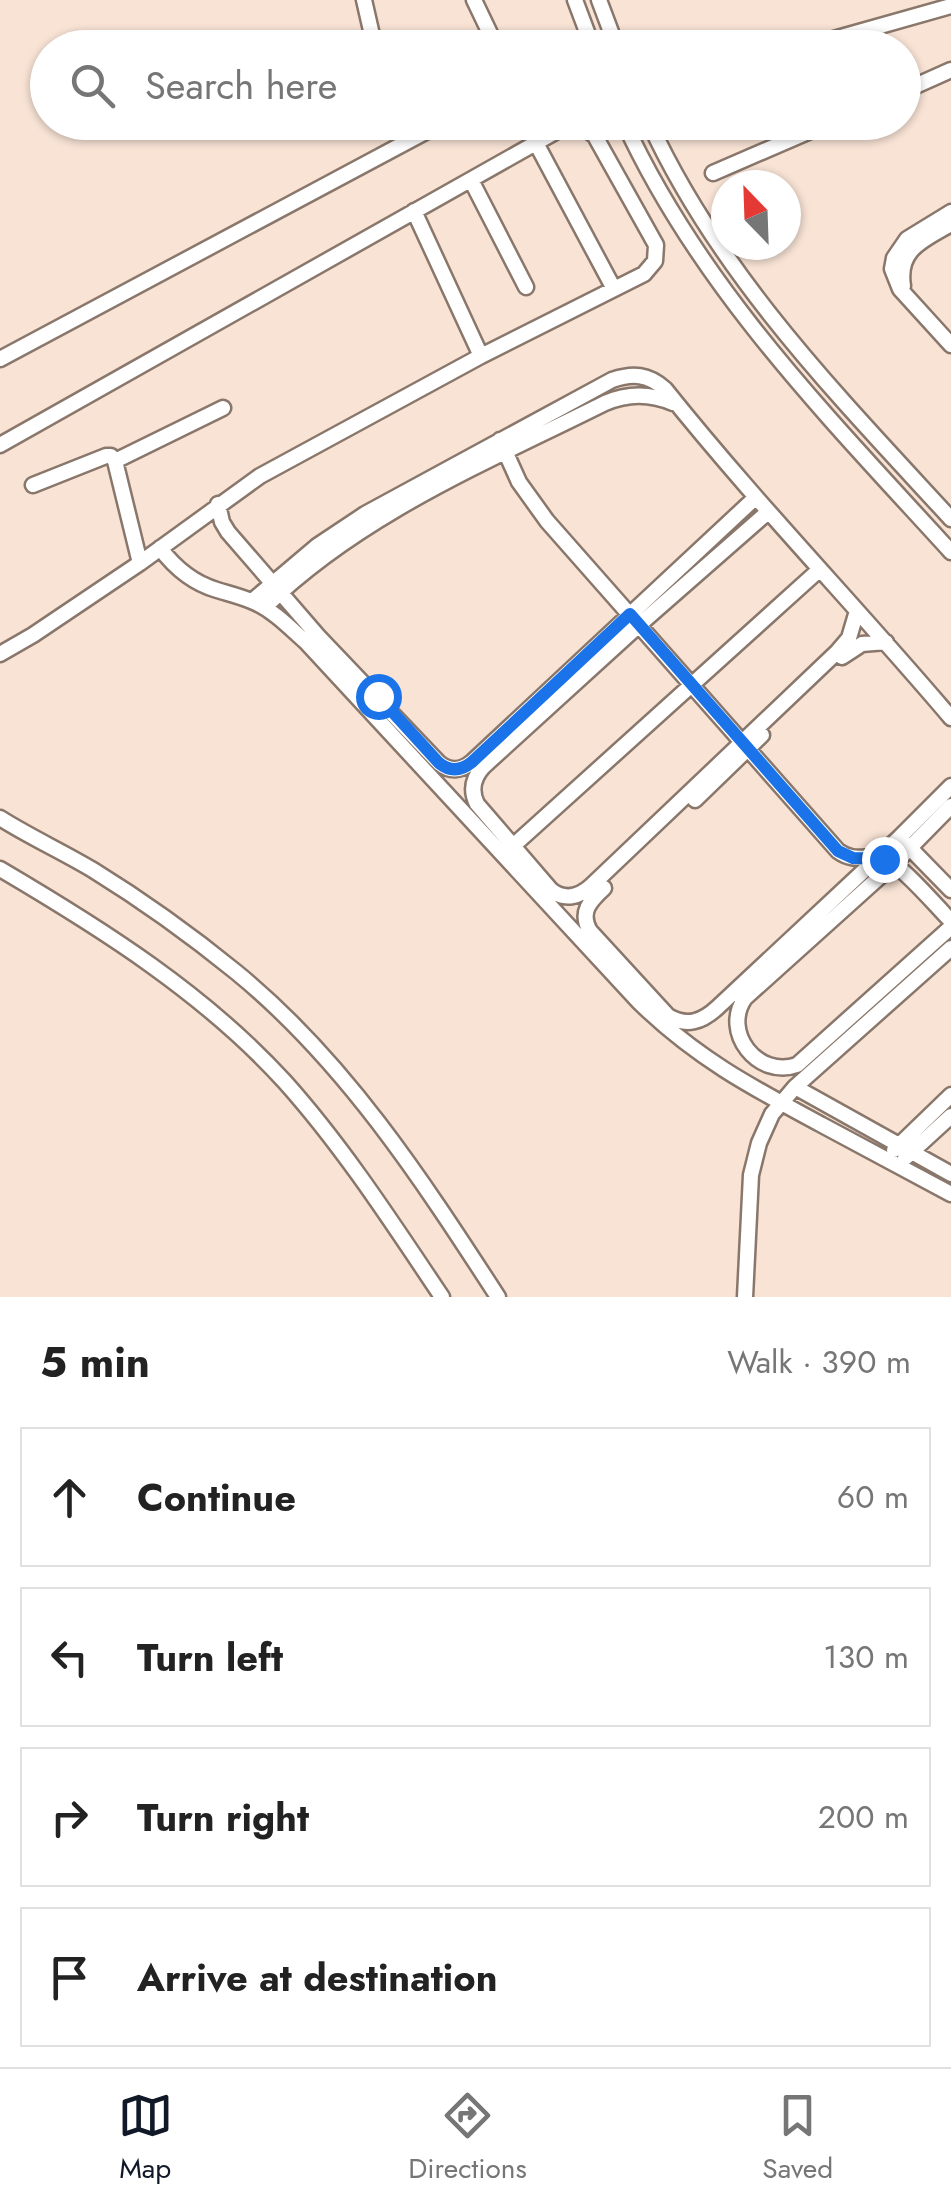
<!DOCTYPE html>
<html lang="en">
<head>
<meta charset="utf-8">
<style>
  body { margin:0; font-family:Jost,sans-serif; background:#f2f2f2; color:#222 }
  .compass { position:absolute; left:711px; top:170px; width:90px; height:90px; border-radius:50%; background:#fff; box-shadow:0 2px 8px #0004; rotate:337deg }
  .stop { position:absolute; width:30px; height:30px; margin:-22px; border:8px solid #1a73e8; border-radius:50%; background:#fff }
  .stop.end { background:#1a73e8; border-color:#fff; box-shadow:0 2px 10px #0008 }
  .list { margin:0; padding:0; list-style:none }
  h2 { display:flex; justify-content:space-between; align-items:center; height:130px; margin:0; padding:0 40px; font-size:42px }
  h2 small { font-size:32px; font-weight:400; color:#767676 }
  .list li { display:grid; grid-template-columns:65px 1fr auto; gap:30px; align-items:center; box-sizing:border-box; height:140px; margin:0 20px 20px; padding:0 20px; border:2px solid #e0e0e0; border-radius:0px }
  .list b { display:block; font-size:38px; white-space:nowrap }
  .list em { font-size:32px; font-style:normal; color:#767676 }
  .icon { flex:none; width:55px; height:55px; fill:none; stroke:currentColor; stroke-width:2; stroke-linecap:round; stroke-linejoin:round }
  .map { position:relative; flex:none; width:951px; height:1297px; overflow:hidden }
  .search { position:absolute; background:#fff; box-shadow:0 2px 8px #0004; left:30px; right:30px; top:30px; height:110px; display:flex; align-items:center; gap:25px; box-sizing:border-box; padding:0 35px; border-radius:55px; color:#767676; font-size:38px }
  .sheet { height:770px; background:#fff }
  nav { display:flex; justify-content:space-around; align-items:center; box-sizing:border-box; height:140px; border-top:2px solid #e0e0e0; background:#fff; font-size:28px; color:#767676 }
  nav a { display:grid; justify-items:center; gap:5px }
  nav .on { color:#111827 }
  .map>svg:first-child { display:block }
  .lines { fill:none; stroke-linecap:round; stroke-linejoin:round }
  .minor-casing { stroke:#8a776b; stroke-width:19 }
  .minor { stroke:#fff; stroke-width:14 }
  .route { stroke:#1a73e8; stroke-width:12 }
</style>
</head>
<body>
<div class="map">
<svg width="951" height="1297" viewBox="0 0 951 1297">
  <rect width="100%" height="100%" fill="#f8e3d5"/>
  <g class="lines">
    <g class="minor-casing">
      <path id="minor" d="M364 0 375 48
        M474 0 497 48
        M575 0 593 48
        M599 0 617 48
        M802 48 951 6
        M904 91 951 70
        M624 122C700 288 830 419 951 552
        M649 122C719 275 839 397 951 519
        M536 143 614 289
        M713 173 831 122
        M471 180 526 287
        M414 211 481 356
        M951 212 907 239 894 258 892 269 900 289 951 345
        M903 286C897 249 924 240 951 224
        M0 359 444 122
        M500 440 519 482 547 521 838 851C856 864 867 853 885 859 902 865 937 907 951 921
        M0 445 566 126H582L595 136 656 245 655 261 644 274 481 356 260 476 140 563 33 635 0 654
        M115 461 223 408
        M33 485 106 456H111L115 461 140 563
        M218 504 222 522 228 532 318 636 439 763C450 772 461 771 472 762L755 498
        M768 512 639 625 483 767C473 778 470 790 477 804L551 890C565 901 579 897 591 886L837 652 849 638 857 611
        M160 548C175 568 193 583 217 590 230 594 243 597 256 603 275 612 290 628 306 642L639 1002C696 1058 753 1088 822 1125 865 1148 908 1171 951 1194
        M252 601 317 546 365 514 612 380C633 373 648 374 665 389 756 503 857 607 951 718
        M265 607C360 514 487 462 605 403 628 393 650 393 673 403
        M842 657 862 644 886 642
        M695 800 762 735
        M951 806 894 864 745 998C721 1032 758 1079 797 1065L951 927
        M0 818C30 837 63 852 93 870 140 899 193 937 236 972 345 1061 422 1180 498 1297
        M906 844 951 890
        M513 846 819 570
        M0 869C102 929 205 994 285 1082 344 1148 393 1224 442 1297
        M604 888C590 901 579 912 590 931L668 1016C687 1027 702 1022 718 1007L900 837 951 786
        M795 1087 951 1174
        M894 1150 951 1095
        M905 1158 951 1116
        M745 1297 751 1175 759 1143 772 1114 795 1087 951 948"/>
    </g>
    <use href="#minor" class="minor"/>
  </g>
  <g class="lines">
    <path class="route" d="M378 696 439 763C450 772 461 771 472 762L630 614 838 851 853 858 884 859"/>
  </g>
</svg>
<svg class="compass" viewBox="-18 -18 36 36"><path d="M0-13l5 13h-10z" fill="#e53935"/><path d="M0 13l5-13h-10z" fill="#767676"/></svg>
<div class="stop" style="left:378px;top:696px"></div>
<div class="stop end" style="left:884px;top:859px"></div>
<div class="search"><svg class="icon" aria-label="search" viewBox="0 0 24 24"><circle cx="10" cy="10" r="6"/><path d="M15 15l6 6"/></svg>Search here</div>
</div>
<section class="sheet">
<h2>5 min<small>Walk · 390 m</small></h2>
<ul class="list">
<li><svg class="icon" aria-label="ahead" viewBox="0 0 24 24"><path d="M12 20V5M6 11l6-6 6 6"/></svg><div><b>Continue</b></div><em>60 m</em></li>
<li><svg class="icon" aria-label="left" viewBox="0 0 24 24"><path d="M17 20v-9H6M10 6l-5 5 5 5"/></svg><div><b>Turn left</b></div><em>130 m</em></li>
<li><svg class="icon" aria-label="right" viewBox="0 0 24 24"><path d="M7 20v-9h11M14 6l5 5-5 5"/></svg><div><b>Turn right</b></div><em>200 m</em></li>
<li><svg class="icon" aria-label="arrive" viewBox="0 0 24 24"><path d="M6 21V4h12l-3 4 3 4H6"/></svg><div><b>Arrive at destination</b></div></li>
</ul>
</section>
<nav>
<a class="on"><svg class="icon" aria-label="map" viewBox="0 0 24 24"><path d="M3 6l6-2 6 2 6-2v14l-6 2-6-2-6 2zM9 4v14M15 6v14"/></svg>Map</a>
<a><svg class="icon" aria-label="directions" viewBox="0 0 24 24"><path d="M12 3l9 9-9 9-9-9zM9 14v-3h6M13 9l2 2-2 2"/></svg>Directions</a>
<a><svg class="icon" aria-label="saved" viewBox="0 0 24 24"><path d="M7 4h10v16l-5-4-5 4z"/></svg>Saved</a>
</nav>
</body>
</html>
